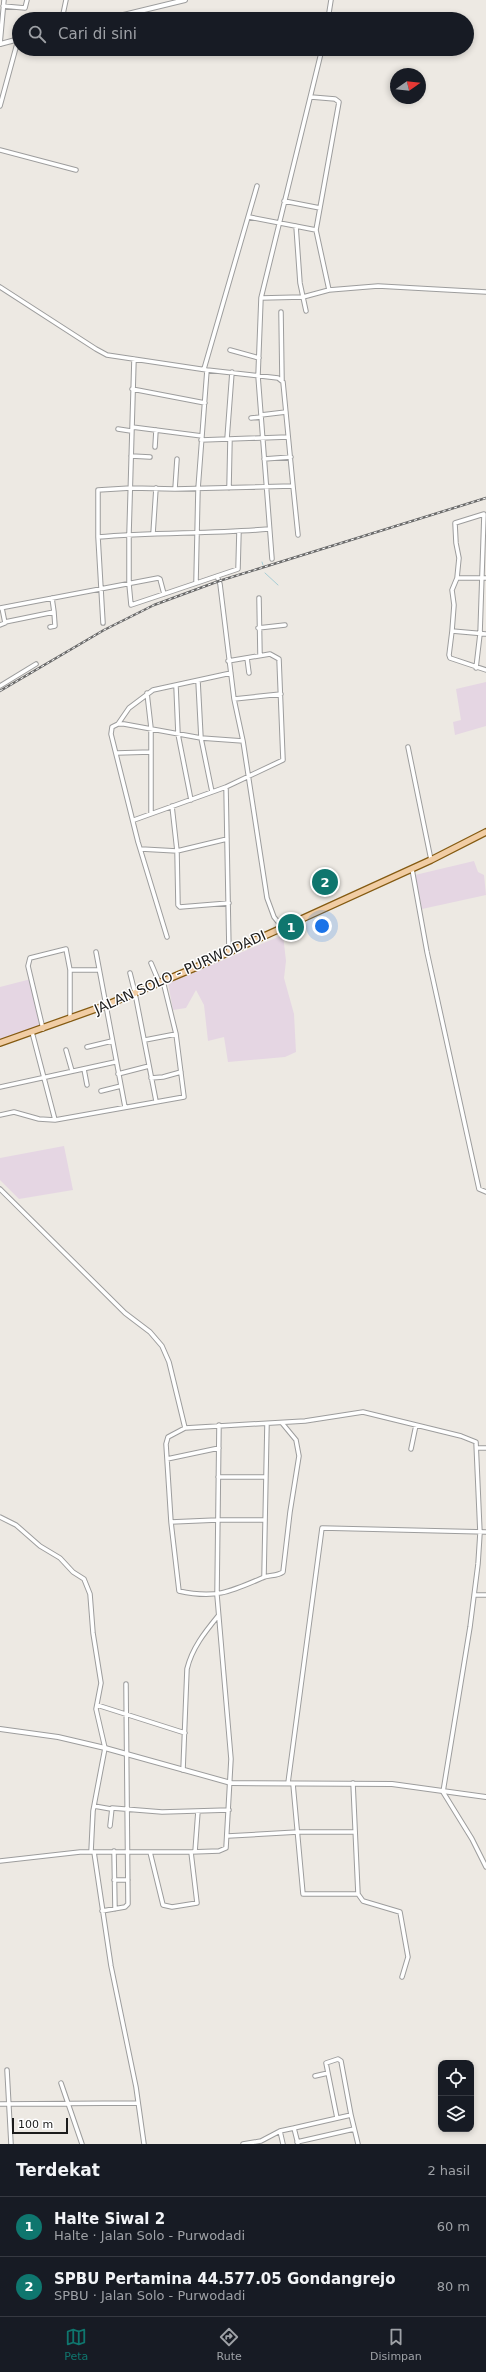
<!DOCTYPE html>
<html lang="id">
<head>
<meta charset="utf-8">
<style>
  body { margin:0; font-family:"DejaVu Sans",sans-serif; background:#242831; color:#f1f3f6 }
  .controls { position:absolute; right:12px; bottom:12px; display:grid; overflow:hidden; border-radius:8px; box-shadow:0 2px 6px #0003 }
  .controls button { width:36px; height:36px; display:grid; place-items:center; padding:0; border:0; border-bottom:1px solid #363941; background:#171b24; color:#f1f3f6; font:20px sans-serif }
  .compass { position:absolute; left:390px; top:68px; width:36px; height:36px; border-radius:50%; background:#171b24; box-shadow:0 2px 6px #0003; rotate:76deg }
  .scale { position:absolute; left:12px; bottom:10px; width:56px; box-sizing:border-box; padding-left:4px; border:2px solid #1c1c1c; border-top:0; font-size:11px; line-height:14px; white-space:nowrap; color:#1c1c1c; -webkit-text-stroke:3px #fff; paint-order:stroke }
  .you { position:absolute; left:322px; top:926px; width:14px; height:14px; margin:-10px; border:3px solid #fff; border-radius:50%; background:#1a73e8; box-shadow:0 0 0 6px #1a73e833 }
  .badge { display:grid; place-items:center; width:26px; height:26px; border-radius:50%; background:#0f766e; color:#fff; font-size:13px; font-weight:700 }
  .pin { position:absolute; translate:-50% -50%; border:2px solid #fff; box-shadow:0 1px 4px #0006 }
  .list { margin:0; padding:0; list-style:none }
  h2 { display:flex; justify-content:space-between; align-items:center; height:52px; margin:0; padding:0 16px; font-size:17px }
  h2 small { font-size:13px; font-weight:400; color:#9ea1a6 }
  .list li { display:grid; grid-template-columns:26px 1fr auto; gap:12px; align-items:center; box-sizing:border-box; height:60px; padding:0 16px; border-top:1px solid #363941 }
  .list b { display:block; font-size:15px; white-space:nowrap }
  .list p { margin:0; font-size:13px; white-space:nowrap; color:#9ea1a6 }
  .list em { font-size:13px; font-style:normal; color:#9ea1a6 }
  .icon { flex:none; width:22px; height:22px; fill:none; stroke:currentColor; stroke-width:2; stroke-linecap:round; stroke-linejoin:round }
  .map { position:relative; flex:none; width:486px; height:2144px; overflow:hidden }
  .search { position:absolute; background:#171b24; box-shadow:0 2px 6px #0003; left:12px; right:12px; top:12px; height:44px; display:flex; align-items:center; gap:10px; box-sizing:border-box; padding:0 14px; border-radius:22px; color:#9ea1a6; font-size:15px }
  .sheet { height:172px; background:#171b24 }
  nav { display:flex; justify-content:space-around; align-items:center; box-sizing:border-box; height:56px; border-top:1px solid #363941; background:#171b24; font-size:11px; color:#9ea1a6 }
  nav a { display:grid; justify-items:center; gap:2px }
  nav .on { color:#0f766e }
  .map>svg:first-child { display:block }
  .industrial { fill:#e5d6e3 }
  .lines { fill:none; stroke-linecap:round; stroke-linejoin:round }
  .stream { stroke:#a8cdd5; stroke-width:1 }
  .minor-casing { stroke:#9d9d9d; stroke-width:5.5 }
  .tertiary-casing { stroke:#9d9d9d; stroke-width:6 }
  .primary-casing { stroke:#845a11; stroke-width:8 }
  .minor { stroke:#fff; stroke-width:3.5 }
  .tertiary { stroke:#fff; stroke-width:4 }
  .primary { stroke:#f1cda4; stroke-width:5.5 }
  .rail-casing { stroke:#6a6a6a; stroke-width:2.5 }
  .rail { stroke:#fff; stroke-width:1; stroke-dasharray:3; stroke-linecap:butt }
  .labels { text-anchor:middle; stroke-width:3; stroke-linejoin:round; paint-order:stroke }
  .street-label { font-size:14px; fill:#1c1c1c; stroke:#fff }
</style>
</head>
<body>
<div class="map">
<svg width="486" height="2144" viewBox="0 0 486 2144">
  <rect width="100%" height="100%" fill="#ede9e3"/>
  <path class="industrial" d="M486 682V726L455 735 453 722 461 720 456 689Z
    M474 861 478 872 484 875 486 895 422 909 415 875Z
    M283 935 286 961 284 978 294 1014 296 1052 285 1057 228 1062 224 1037 208 1041 204 1005 196 990 186 1008 173 1010 168 983Z
    M31 979 40 1029 0 1043V987Z
    M64 1146 73 1190 19 1199 0 1180V1158Z"/>
  <g class="lines">
    <path class="stream" d="M262 562 263 565
      M265 573 278 585"/>
    <g class="minor-casing">
      <path id="minor" d="M3 6 25 8 27 0
        M62 19 66 0
        M328 19 331 0
        M0 44 4 0
        M311 97 335 99 339 102 316 230 329 290
        M0 106 18 40
        M0 150 76 170
        M284 201 320 208
        M249 217 316 230
        M296 226 300 283 306 311
        M0 287 96 349 107 355 207 370 278 378 283 382 293 486 175 489 131 488 98 490V537L103 623
        M261 298 303 297 329 290 378 286 486 292
        M281 312 282 380
        M230 350 259 358
        M134 359 129 534V584L131 605 164 594
        M204 369 257 186
        M132 389 205 403
        M261 415 286 412
        M251 418 261 417
        M132 427 202 436
        M118 429 131 431
        M227 439 232 372
        M201 440 288 437
        M155 447 156 430
        M131 456 150 457
        M264 459 291 457
        M293 486 298 535
        M229 488 230 439
        M175 489 177 459
        M153 534 156 488
        M98 537C155 532 212 534 269 529
        M272 559 258 376 261 298 322 49
        M217 576 220 584 234 699 243 741 267 898 274 917 282 927
        M457 578H486
        M196 582 198 489 207 370
        M259 598 260 655
        M0 608 158 578 160 579 164 594 238 569 239 531
        M5 622 54 612 52 598
        M0 625 5 623 2 608
        M50 627 55 626 54 612
        M258 628 285 625
        M452 631 486 634
        M247 658 249 673
        M476 668 480 634 484 514 455 523 456 543 459 558 457 578 452 590 454 605 452 631 449 655 450 658 486 670
        M198 681 201 738 212 792
        M0 686 36 664
        M176 686 178 734 191 800
        M147 693 151 728V813
        M234 699 281 694
        M118 724 129 708 153 690 231 673
        M408 747 431 860
        M117 753 151 752
        M226 787 229 952
        M172 806 177 851 178 905 180 907 229 903
        M134 820 226 787 283 760 279 659 270 654 228 661
        M141 849 177 851 227 839
        M412 869 427 952 479 1189 486 1192
        M167 937 138 842 111 734 112 727 118 724H124L201 738 243 741
        M96 952 125 1107
        M151 963 159 982
        M70 970H99
        M130 973 135 993 156 1101
        M43 1029 28 966 30 958 66 949 70 970V1019
        M32 1032 55 1120
        M145 1040 176 1034
        M87 1047 112 1041
        M66 1050 72 1071
        M84 1069 87 1085
        M118 1074 149 1066
        M151 1078 163 1077 181 1072
        M0 1087 115 1062
        M101 1091 121 1086
        M0 1115 14 1112 39 1119 55 1120 184 1097 176 1034 163 981
        M0 1189 125 1313 150 1332 162 1346 169 1362 185 1428
        M282 1423 296 1440 299 1456 290 1512 283 1572C276 1577 269 1574 262 1578 230 1592 215 1599 179 1591L171 1522 166 1444 168 1437 185 1428 305 1421 363 1412 461 1436 476 1442 480 1533 478 1564 470 1627 443 1792 472 1839 486 1867
        M477 1448H486
        M411 1449 416 1425
        M167 1459 219 1448
        M218 1477H266
        M0 1517 16 1525 40 1546 60 1558 73 1572 84 1579 90 1594 93 1633 101 1683 96 1709 105 1748 93 1811 91 1852
        M171 1522 217 1520H263
        M264 1576 267 1424
        M474 1595H486
        M97 1705 185 1733
        M183 1770 187 1669C192 1648 205 1632 218 1616
        M288 1783 322 1528 486 1532
        M353 1783 358 1894 363 1901 400 1912 408 1957 402 1977
        M293 1784 303 1894H358
        M94 1806 111 1809
        M110 1826 112 1808 162 1812 229 1810
        M228 1836 298 1832H355
        M114 1851 115 1909
        M94 1852 111 1966 136 2087 144 2144
        M150 1852 163 1905 172 1907 197 1903 191 1852
        M195 1852 198 1811
        M0 1861 80 1852H191L219 1851 226 1848 231 1759 217 1595 219 1425
        M114 1880H128
        M102 1911 125 1907 128 1904 126 1684
        M7 2070 11 2144
        M315 2076 328 2073
        M61 2083 82 2144
        M0 2104 138 2103
        M337 2118 326 2063 338 2059 341 2061 351 2115
        M294 2128 351 2115 358 2144
        M280 2131 283 2144
        M297 2142 354 2129
        M243 2144 261 2141 280 2131 294 2128 298 2144"/>
    </g>
    <g class="tertiary-casing">
      <path id="tertiary" d="M107 19 185 0
        M0 44 19 39
        M0 1729 58 1737 105 1748 231 1783 392 1784 486 1797"/>
    </g>
    <g class="primary-casing">
      <path id="primary" d="M0 1043 104 1006 192 969 431 860 486 832"/>
    </g>
    <use href="#minor" class="minor"/>
    <use href="#tertiary" class="tertiary"/>
    <use href="#primary" class="primary"/>
    <g class="rail-casing">
      <path id="rail" d="M0 691 104 630 154 605 219 581 486 498"/>
    </g>
    <use href="#rail" class="rail"/>
  </g>
  <g class="labels">
    <g class="street-label">
      <text transform="translate(180 972) rotate(-24)" y="5">JALAN SOLO - PURWODADI</text>
    </g>
  </g>
</svg>
<div class="controls">
<button><svg class="icon" aria-label="locate" viewBox="0 0 24 24"><circle cx="12" cy="12" r="6"/><path d="M12 2v4M12 18v4M2 12h4M18 12h4"/></svg></button>
<button><svg class="icon" aria-label="layers" viewBox="0 0 24 24"><path d="M12 4l9 5-9 5-9-5zM3 14l9 5 9-5"/></svg></button>
</div>
<svg class="compass" viewBox="-18 -18 36 36"><path d="M0-13l5 13h-10z" fill="#e53935"/><path d="M0 13l5-13h-10z" fill="#9ea1a6"/></svg>
<div class="scale">100 m</div>
<div class="you"></div>
<div class="pin badge" style="left:291px;top:927px">1</div>
<div class="pin badge" style="left:325px;top:882px">2</div>
<div class="search"><svg class="icon" aria-label="search" viewBox="0 0 24 24"><circle cx="10" cy="10" r="6"/><path d="M15 15l6 6"/></svg>Cari di sini</div>
</div>
<section class="sheet">
<h2>Terdekat<small>2 hasil</small></h2>
<ul class="list">
<li><span class="badge">1</span><div><b>Halte Siwal 2</b><p>Halte · Jalan Solo - Purwodadi</p></div><em>60 m</em></li>
<li><span class="badge">2</span><div><b>SPBU Pertamina 44.577.05 Gondangrejo</b><p>SPBU · Jalan Solo - Purwodadi</p></div><em>80 m</em></li>
</ul>
</section>
<nav>
<a class="on"><svg class="icon" aria-label="map" viewBox="0 0 24 24"><path d="M3 6l6-2 6 2 6-2v14l-6 2-6-2-6 2zM9 4v14M15 6v14"/></svg>Peta</a>
<a><svg class="icon" aria-label="directions" viewBox="0 0 24 24"><path d="M12 3l9 9-9 9-9-9zM9 14v-3h6M13 9l2 2-2 2"/></svg>Rute</a>
<a><svg class="icon" aria-label="saved" viewBox="0 0 24 24"><path d="M7 4h10v16l-5-4-5 4z"/></svg>Disimpan</a>
</nav>
</body>
</html>
